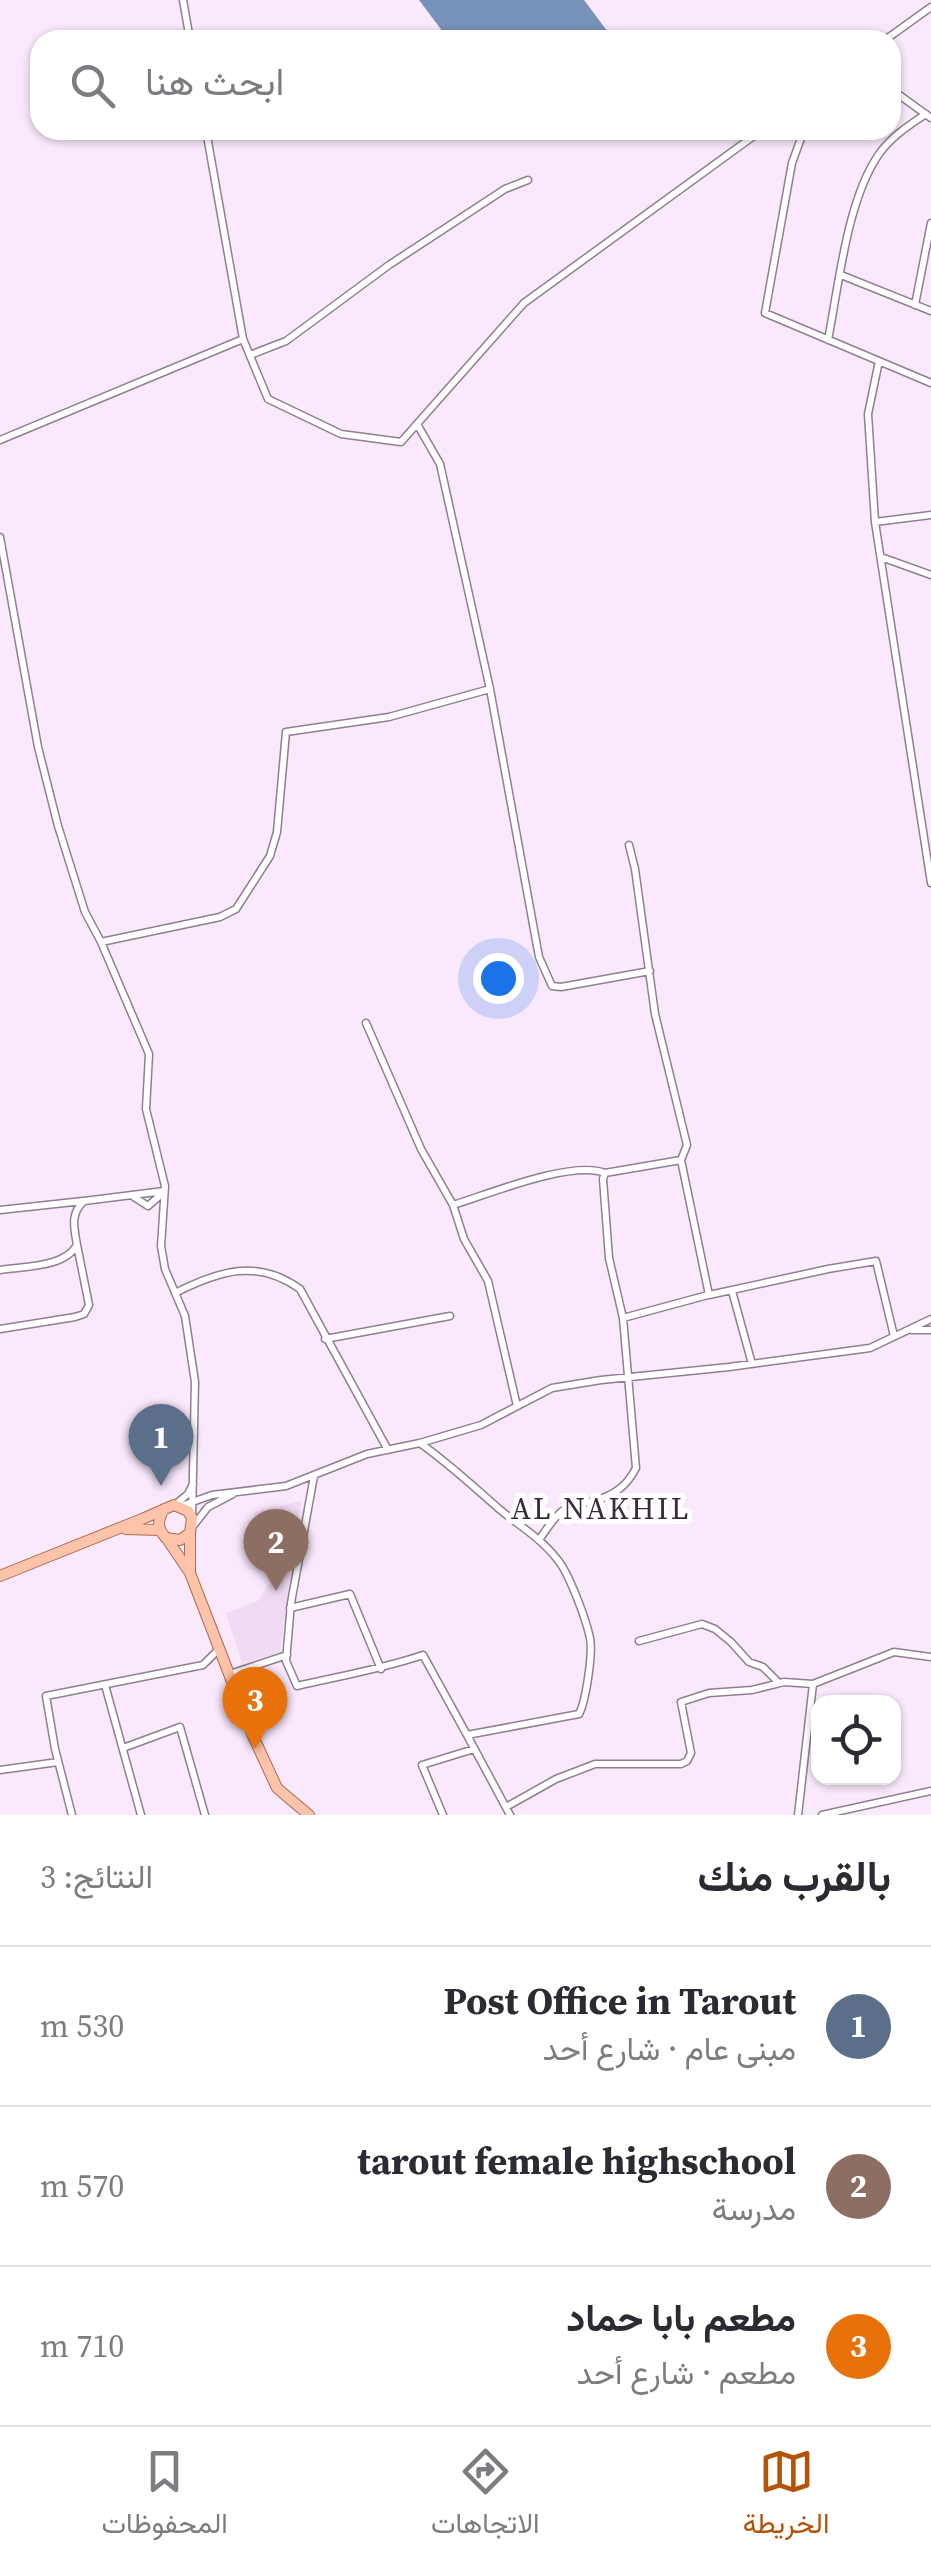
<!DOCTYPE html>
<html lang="ar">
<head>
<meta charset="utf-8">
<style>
  body { margin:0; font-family:"Source Serif 4",Vazirmatn,serif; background:#f7f7f7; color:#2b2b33; direction:rtl }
  .controls { position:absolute; right:30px; bottom:30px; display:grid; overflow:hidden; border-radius:20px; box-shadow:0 2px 8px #0004 }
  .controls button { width:90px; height:90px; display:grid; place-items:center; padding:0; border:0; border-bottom:2px solid #e1e1e2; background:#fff; color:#2b2b33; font:50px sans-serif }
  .you { position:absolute; left:498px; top:978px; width:35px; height:35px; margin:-25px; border:8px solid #fff; border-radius:50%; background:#1a73e8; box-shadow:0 0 0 15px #1a73e833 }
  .badge { display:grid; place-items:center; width:65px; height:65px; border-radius:50%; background:#b45309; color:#fff; font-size:32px; font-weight:700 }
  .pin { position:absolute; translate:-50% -82px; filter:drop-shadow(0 2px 5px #0008) }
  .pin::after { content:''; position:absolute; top:52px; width:35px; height:30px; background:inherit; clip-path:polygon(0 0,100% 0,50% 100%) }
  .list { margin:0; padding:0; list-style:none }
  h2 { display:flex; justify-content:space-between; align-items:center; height:130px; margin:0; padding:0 40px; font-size:42px }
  h2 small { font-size:32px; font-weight:400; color:#7c7c81 }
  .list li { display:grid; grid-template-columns:65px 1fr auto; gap:30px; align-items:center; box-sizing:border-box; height:160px; padding:0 40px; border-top:2px solid #e1e1e2 }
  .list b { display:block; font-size:38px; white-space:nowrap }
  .list p { margin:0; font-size:32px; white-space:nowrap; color:#7c7c81 }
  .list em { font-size:32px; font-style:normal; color:#7c7c81 }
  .icon { flex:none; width:55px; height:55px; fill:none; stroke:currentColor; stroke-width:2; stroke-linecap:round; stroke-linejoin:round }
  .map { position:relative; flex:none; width:931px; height:1815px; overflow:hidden; direction:ltr }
  .search { position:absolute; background:#fff; box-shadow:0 2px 8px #0004; left:30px; right:30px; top:30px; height:110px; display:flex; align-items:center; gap:25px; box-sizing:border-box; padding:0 35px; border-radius:30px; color:#7c7c81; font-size:38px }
  .sheet { height:610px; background:#fff }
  nav { display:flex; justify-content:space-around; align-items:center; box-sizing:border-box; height:140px; border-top:2px solid #e1e1e2; background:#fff; font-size:28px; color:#7c7c81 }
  nav a { display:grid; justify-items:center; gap:5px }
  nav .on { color:#b45309 }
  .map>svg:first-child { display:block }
  .built { fill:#f1dbf4 }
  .water { fill:#7792b8 }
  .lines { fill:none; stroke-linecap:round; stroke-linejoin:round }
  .street-casing { stroke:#8f7f90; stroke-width:9 }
  .primary-casing { stroke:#ac6b50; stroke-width:12 }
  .street { stroke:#fff; stroke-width:6 }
  .primary { stroke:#fec4a9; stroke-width:10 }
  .labels { text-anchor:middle; stroke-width:10; stroke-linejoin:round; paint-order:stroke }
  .neighbourhood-label { font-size:30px; letter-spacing:2.5px; fill:#392c3b; stroke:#fff }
</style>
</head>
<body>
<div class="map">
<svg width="931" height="1815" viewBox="0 0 931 1815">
  <rect width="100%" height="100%" fill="#fae8fc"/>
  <path class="built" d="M301 1501 280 1653 242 1663 226 1613 258 1601 271 1581 254 1512Z"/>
  <path class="water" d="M419 0H584L614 40H449Z"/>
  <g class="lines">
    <g class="street-casing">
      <path id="street" d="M183 0 190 40
        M885 40 931 7
        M891 89 931 118
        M206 130 243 339
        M804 130 792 163 765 313 931 383
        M841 275 931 311
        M915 305 931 223
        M828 340C839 284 847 200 879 154 891 137 909 125 926 114
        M250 355 286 341 389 265 505 189 528 180
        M879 361 868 414 875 522 931 515
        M0 440 243 339 268 399 341 434 401 442 524 303 762 130
        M875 522 931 883
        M0 537 38 747 58 826 85 912 101 942 149 1054 146 1109 165 1186 161 1246 165 1269 185 1316 195 1382 192 1517
        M881 557 931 575
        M490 689 539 957 552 986 561 987 650 971
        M629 845 635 869 655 1014 687 1145 681 1160
        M101 942 220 917 236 909 270 856 277 832 286 732 389 717 490 689 440 464 417 424
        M366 1023 421 1149 453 1205 464 1239 488 1281 517 1406
        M134 1197 148 1206 164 1192
        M453 1205C489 1194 571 1160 605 1173
        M0 1210 83 1201
        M0 1270C24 1266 64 1268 77 1245 74 1227 70 1214 84 1201L164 1191
        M732 1291 752 1364
        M175 1293C219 1271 257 1258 300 1289L388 1450
        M623 1318 708 1295
        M0 1329 75 1317 84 1314 89 1305 77 1245
        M912 1330H931
        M325 1339 450 1316
        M314 1476 291 1603 286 1661 297 1686C340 1676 382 1669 423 1655L467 1735 579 1714C586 1701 593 1653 590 1638 586 1619 569 1573 557 1559 541 1538 518 1525 498 1508 472 1485 448 1463 420 1443
        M176 1504 188 1494 193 1484
        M181 1506 212 1495 286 1486 367 1454 420 1443 481 1425 552 1388 601 1380 729 1367 870 1348 931 1319
        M193 1526 208 1507 233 1494
        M539 1540C549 1526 557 1511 574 1504 579 1502 585 1503 591 1502 612 1496 626 1488 636 1468L623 1318 609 1258 603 1179 605 1173 681 1160 709 1295 828 1269 876 1261 894 1336
        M290 1608 350 1594 381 1669
        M639 1641 702 1624 715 1629 731 1642 749 1662 763 1667 779 1683
        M230 1674 287 1655
        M105 1685 141 1815
        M467 1735 510 1815
        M123 1748 180 1727 205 1815
        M0 1770 58 1762
        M506 1807 556 1779 595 1764H681L687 1761 691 1753 681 1702 709 1693 752 1690 784 1682 813 1684
        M72 1815 55 1749 46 1696 203 1665 219 1649
        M443 1815 422 1765 474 1749
        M798 1815 813 1684 894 1652 931 1657
        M822 1815 931 1791"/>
    </g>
    <g class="primary-casing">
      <path id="primary" d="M126 1529 159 1530
        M190 1533V1573L253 1736 277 1788 309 1815
        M167 1539 188 1570
        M0 1576 142 1519 174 1505 188 1511 192 1518 190 1533 180 1540 166 1538C157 1528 157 1522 164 1509"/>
    </g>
    <use href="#street" class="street"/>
    <use href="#primary" class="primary"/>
  </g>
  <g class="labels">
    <g class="neighbourhood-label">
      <text x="601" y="1519">AL NAKHIL</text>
    </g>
  </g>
</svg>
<div class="controls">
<button><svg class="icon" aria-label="locate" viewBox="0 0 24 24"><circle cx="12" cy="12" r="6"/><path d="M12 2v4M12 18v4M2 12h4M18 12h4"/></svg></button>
</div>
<div class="you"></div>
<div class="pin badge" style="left:161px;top:1486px;background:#5c6f8a">1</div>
<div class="pin badge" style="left:276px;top:1591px;background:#8d6e63">2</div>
<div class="pin badge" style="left:255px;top:1749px;background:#e8710a">3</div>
<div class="search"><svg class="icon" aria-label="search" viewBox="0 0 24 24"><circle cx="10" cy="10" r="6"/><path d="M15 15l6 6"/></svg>ابحث هنا</div>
</div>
<section class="sheet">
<h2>بالقرب منك<small>النتائج: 3</small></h2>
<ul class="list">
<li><span class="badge" style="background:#5c6f8a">1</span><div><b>Post Office in Tarout</b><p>مبنى عام · شارع أحد</p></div><em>530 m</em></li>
<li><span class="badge" style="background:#8d6e63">2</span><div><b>tarout female highschool</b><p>مدرسة</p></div><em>570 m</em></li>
<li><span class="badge" style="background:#e8710a">3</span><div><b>مطعم بابا حماد</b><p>مطعم · شارع أحد</p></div><em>710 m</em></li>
</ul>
</section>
<nav>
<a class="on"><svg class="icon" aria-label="map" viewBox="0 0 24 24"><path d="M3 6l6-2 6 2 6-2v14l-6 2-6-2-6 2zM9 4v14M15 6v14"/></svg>الخريطة</a>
<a><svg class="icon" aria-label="directions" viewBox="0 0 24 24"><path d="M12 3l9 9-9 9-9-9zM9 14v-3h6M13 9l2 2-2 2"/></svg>الاتجاهات</a>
<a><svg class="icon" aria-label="saved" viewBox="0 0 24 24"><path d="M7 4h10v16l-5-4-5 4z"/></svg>المحفوظات</a>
</nav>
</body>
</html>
